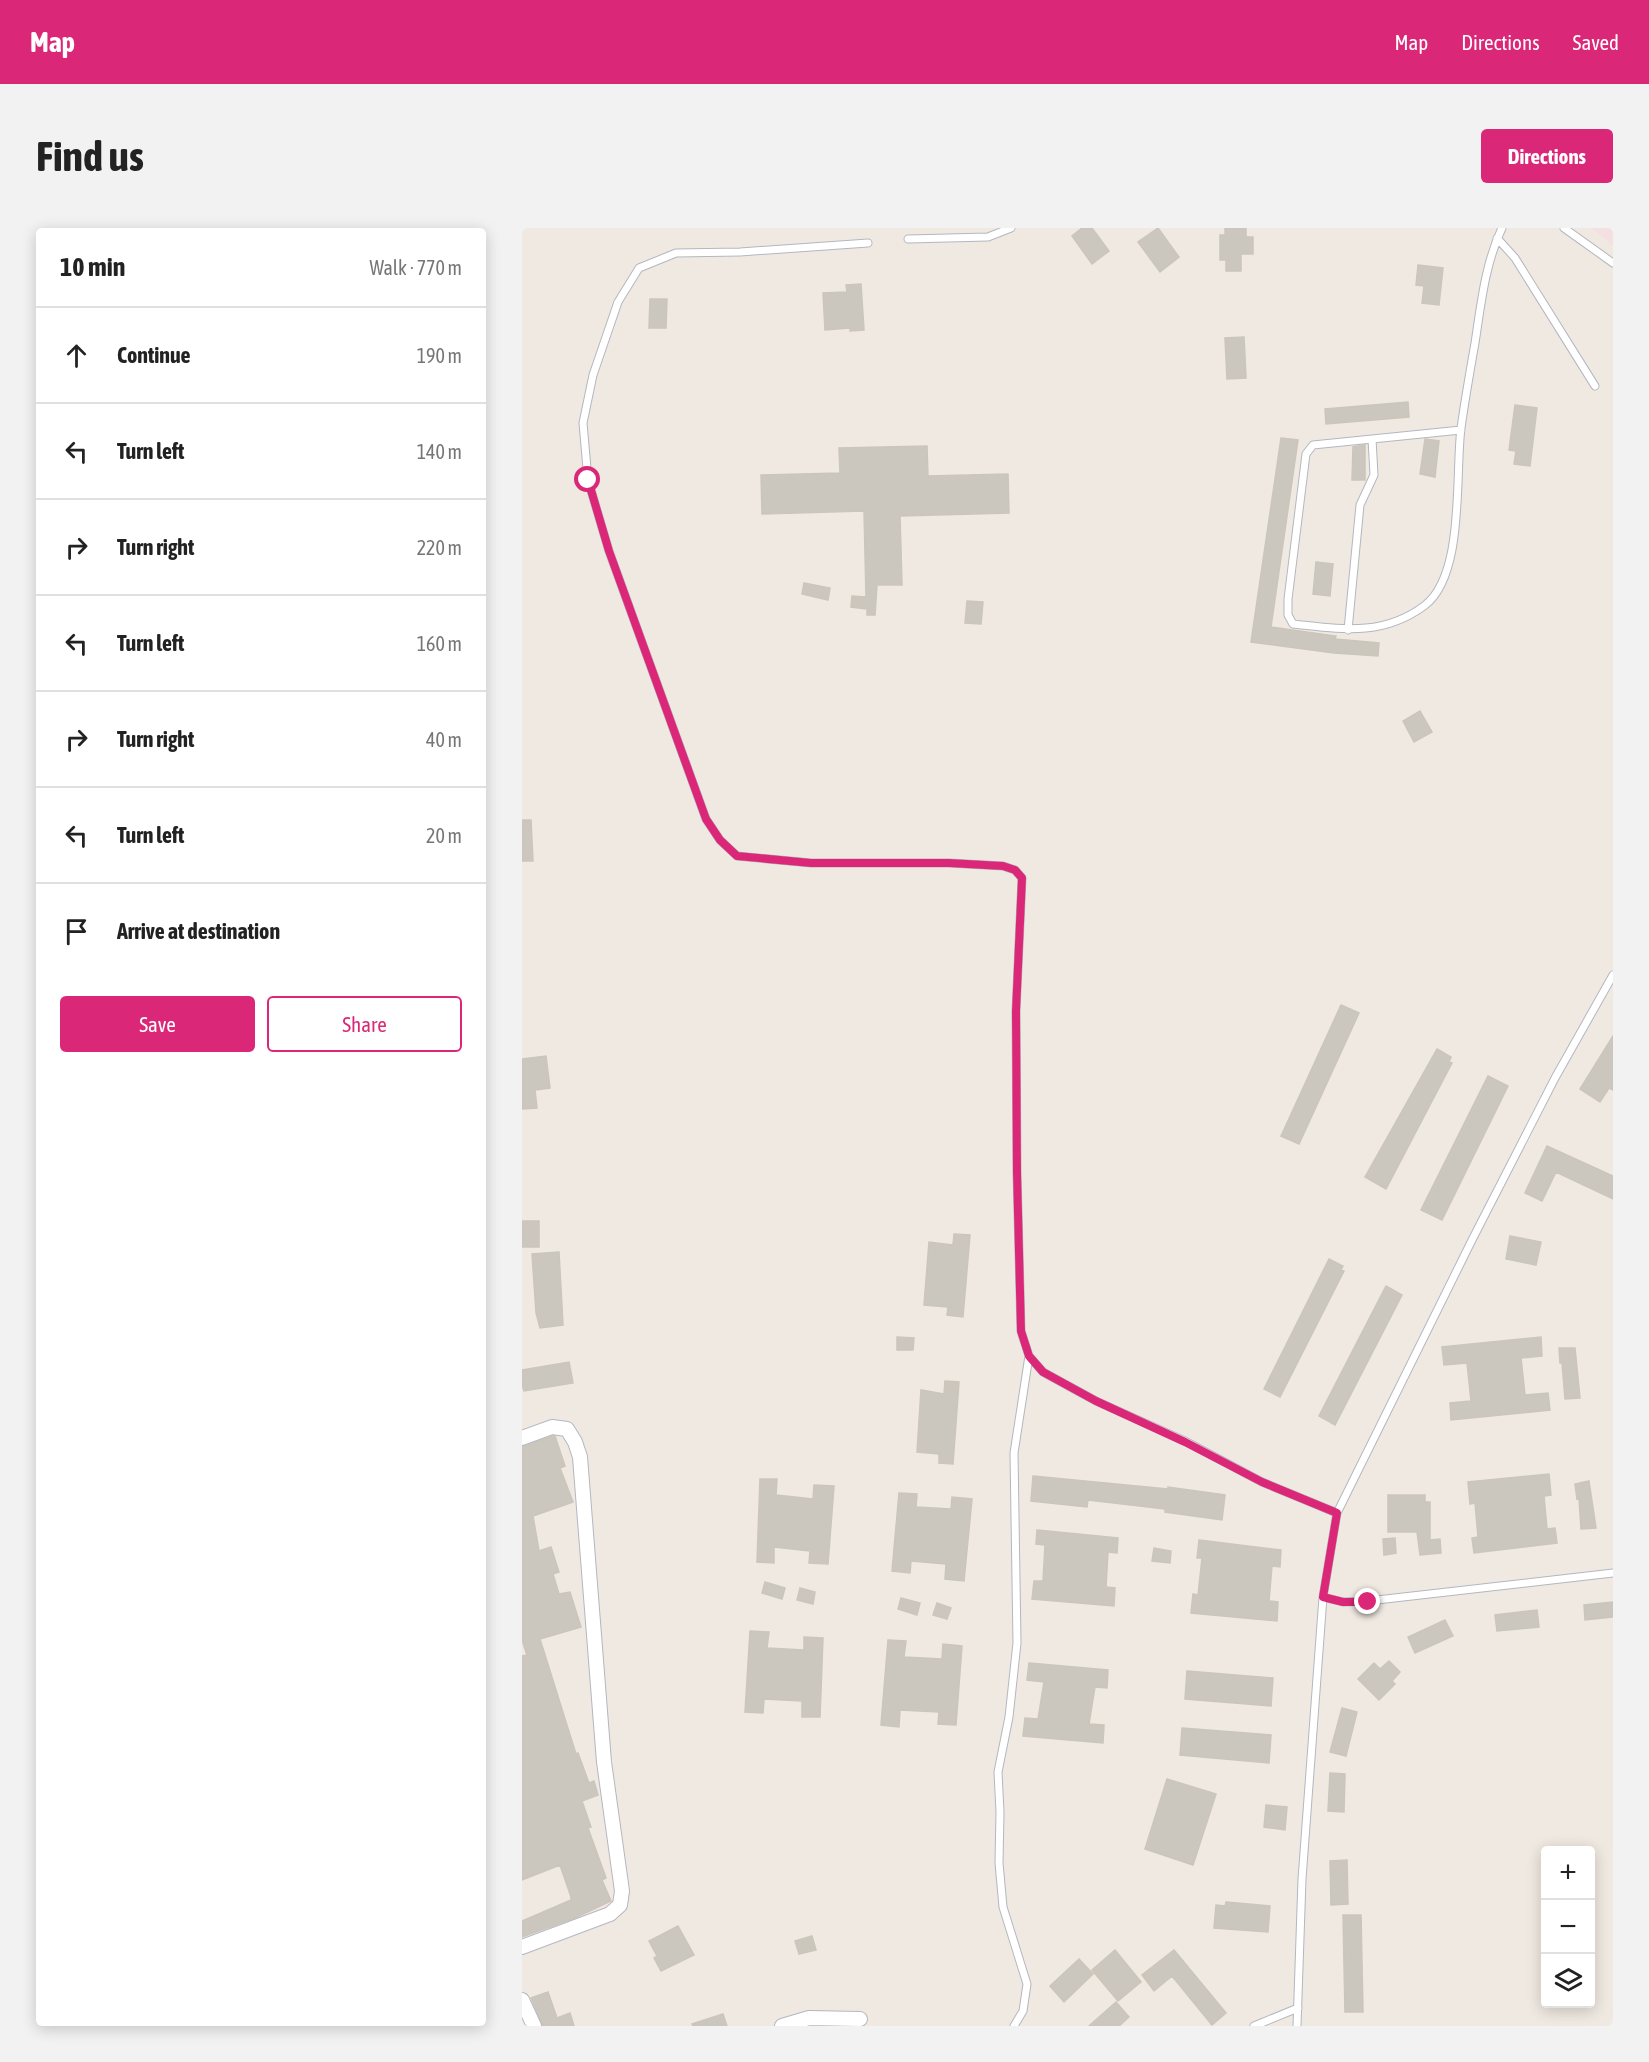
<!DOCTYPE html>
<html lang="en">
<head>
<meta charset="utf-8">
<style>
  body { margin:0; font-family:"Asap Condensed",sans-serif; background:#f2f2f2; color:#222 }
  .controls { position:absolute; right:18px; bottom:18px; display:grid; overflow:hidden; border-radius:6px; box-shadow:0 3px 15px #0003 }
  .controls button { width:54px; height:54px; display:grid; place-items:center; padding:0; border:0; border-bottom:2px solid #e0e0e0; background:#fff; color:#222; font:30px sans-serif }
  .stop { position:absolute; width:18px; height:18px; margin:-14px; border:4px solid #db2777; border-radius:50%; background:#fff }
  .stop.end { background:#db2777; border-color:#fff; box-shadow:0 2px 6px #0008 }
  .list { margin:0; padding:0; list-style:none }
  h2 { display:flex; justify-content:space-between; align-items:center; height:78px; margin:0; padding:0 24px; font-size:26px }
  h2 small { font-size:20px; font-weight:400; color:#767676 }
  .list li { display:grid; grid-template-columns:39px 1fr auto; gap:18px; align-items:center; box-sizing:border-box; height:96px; padding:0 24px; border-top:2px solid #e0e0e0 }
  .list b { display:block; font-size:22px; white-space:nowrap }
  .list em { font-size:20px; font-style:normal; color:#767676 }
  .actions { display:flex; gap:12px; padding:18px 24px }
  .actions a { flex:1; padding:14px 0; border:2px solid #db2777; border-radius:6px; text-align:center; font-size:21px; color:#db2777 }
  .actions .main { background:#db2777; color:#fff }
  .icon { flex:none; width:33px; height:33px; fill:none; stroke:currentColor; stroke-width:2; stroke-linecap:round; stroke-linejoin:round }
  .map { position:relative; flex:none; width:1091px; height:1798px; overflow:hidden; border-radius:6px }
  header { display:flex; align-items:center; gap:36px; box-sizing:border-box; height:84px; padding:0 30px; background:#db2777; color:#fff }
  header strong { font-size:28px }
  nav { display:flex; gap:33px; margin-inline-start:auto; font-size:21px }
  .intro { display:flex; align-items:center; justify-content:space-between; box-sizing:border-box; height:144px; padding:0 36px }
  h1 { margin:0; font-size:42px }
  .button { padding:15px 27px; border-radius:6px; background:#db2777; color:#fff; font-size:21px; font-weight:700 }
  main { display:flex; gap:36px; padding:0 36px }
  aside { flex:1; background:#fff; border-radius:6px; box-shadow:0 3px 15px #0003 }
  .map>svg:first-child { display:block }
  .medical { fill:#f5dfe0 }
  .building { fill:#cbc7bf; stroke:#cbc5ba; stroke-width:1.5 }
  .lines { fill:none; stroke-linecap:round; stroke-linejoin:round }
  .service-casing { stroke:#b4b7c1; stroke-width:9 }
  .minor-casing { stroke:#b4b7c1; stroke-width:16 }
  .service { stroke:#fff; stroke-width:7 }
  .minor { stroke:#fff; stroke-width:14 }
  .route { stroke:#db2777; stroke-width:8 }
</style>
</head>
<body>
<header>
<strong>Map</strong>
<nav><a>Map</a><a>Directions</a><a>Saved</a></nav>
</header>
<div class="intro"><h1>Find us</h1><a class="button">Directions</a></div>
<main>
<aside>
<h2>10 min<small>Walk · 770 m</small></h2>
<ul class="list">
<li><svg class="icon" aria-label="ahead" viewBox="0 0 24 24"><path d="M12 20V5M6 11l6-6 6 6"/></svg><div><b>Continue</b></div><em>190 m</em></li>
<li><svg class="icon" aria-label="left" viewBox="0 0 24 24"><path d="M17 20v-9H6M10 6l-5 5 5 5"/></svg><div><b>Turn left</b></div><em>140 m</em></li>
<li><svg class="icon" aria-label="right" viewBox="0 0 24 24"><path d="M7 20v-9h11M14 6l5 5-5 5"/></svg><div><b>Turn right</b></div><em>220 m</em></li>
<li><svg class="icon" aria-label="left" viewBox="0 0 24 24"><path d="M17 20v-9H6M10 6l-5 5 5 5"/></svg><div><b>Turn left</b></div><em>160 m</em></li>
<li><svg class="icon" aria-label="right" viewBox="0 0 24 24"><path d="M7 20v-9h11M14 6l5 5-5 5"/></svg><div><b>Turn right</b></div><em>40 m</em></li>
<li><svg class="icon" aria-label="left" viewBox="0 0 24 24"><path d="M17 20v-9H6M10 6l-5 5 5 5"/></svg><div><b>Turn left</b></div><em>20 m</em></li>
<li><svg class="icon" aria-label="arrive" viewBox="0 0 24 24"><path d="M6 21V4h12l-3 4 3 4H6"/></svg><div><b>Arrive at destination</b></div></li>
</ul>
<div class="actions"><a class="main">Save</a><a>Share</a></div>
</aside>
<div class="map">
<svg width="1091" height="1798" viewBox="0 0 1091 1798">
  <rect width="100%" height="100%" fill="#efe9e1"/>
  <path class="medical" d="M1070 0H1091V18Z"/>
  <path class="building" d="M560 0H570L587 23 570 36 550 8Z
    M636 0 657 29 638 44 616 14Z
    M703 0H724V9H731V26H719V43H704V32H698V7H703Z
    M896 37 921 40 917 77 900 75 902 58 894 57Z
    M339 56 342 102 328 103V100L303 102 301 65 325 64 324 57Z
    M128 71H145L144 100H127Z
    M722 109 724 150 705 151 703 110Z
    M886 174 887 189 804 196 803 181Z
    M993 177 1015 180 1008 238 992 236 994 223 987 222Z
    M759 210 776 212 749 399 814 408 813 411 857 415 856 428 812 425 729 414Z
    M903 211 917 213 913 249 898 246Z
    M843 217V252H830L831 219Z
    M405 218 406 248 486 246 487 285 378 288 380 357H355L353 387H345V381L329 379 330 368 344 369 342 283 240 286 239 247 318 245 317 220Z
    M794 334 811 336 808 368 791 366Z
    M282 355 308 360 306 372 280 366Z
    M445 373 461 374 459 396 443 395Z
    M898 483 910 504 892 514 881 493Z
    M0 592H9L11 633H0Z
    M819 777 837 785 777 916 759 908Z
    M1091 808V862L1087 860 1078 874 1058 861Z
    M915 821 929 829 927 834 930 835 864 961 843 949Z
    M24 828 28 860 13 862 15 880 0 881V831Z
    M966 848 986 858 920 992 899 982Z
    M1025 918 1091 948V971L1034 944 1020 973 1003 965Z
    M0 993H17V1019H0Z
    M432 1006 448 1007 441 1089 425 1087 426 1079 402 1077 407 1014 431 1017Z
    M988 1008 1019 1014 1014 1037 984 1031Z
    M37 1024 41 1097 18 1100 14 1085 10 1026Z
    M807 1031 821 1038 819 1042 822 1043 758 1169 742 1161Z
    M864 1058 880 1067 813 1197 797 1188Z
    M375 1109 392 1110 391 1122H375Z
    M1019 1109 1020 1128 999 1130 1003 1167 1026 1165 1028 1182 929 1192 928 1175 949 1173 945 1135 922 1137 920 1119Z
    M1037 1120H1053L1058 1170 1043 1171 1040 1135H1038Z
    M47 1134 51 1155 2 1163 0 1157V1142Z
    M423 1153 437 1154 431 1236 417 1235V1226L395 1224 399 1162 422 1166Z
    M31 1208H33L43 1238 38 1240 51 1274 11 1288 17 1323 29 1319 37 1344 31 1346 37 1366 48 1364 59 1399 18 1411 54 1526 56 1525 67 1555 72 1553 76 1567 60 1573 69 1599 66 1600 84 1650 80 1652 89 1673 53 1690 0 1709V1693L49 1672V1669L38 1637 0 1652V1428L5 1427 0 1412V1219Z
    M1027 1246 1029 1267 1022 1268 1025 1301 1033 1300 1035 1315 952 1325 950 1310 956 1309 953 1275 948 1276 946 1254Z
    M511 1248 646 1261V1259L703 1267 700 1292 643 1284V1281L566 1272 565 1279 509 1273Z
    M238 1251H255L254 1267 291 1271 292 1257 312 1258 306 1336 287 1335 288 1323 252 1319V1335L235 1334Z
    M1067 1253 1074 1300 1059 1301 1057 1270 1055 1271 1053 1256Z
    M377 1265 395 1266 394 1279 429 1281 430 1269 450 1271 442 1353 423 1351 424 1336 389 1333 388 1345 370 1343Z
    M866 1267H903V1274H908V1312L918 1311 919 1325 898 1327 895 1304H866Z
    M515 1302 596 1310 595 1325 586 1324 584 1359 593 1360 592 1378 510 1371 512 1353H521L523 1317 514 1316Z
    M873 1310 874 1325 862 1327 861 1311Z
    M677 1312 759 1322 758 1339 750 1338 747 1373 756 1374 755 1393 669 1385 671 1366 676 1367 680 1330H675Z
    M632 1320 649 1323 648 1335 630 1333Z
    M243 1354 263 1360 260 1371 240 1365Z
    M278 1360 293 1364 291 1376 275 1372Z
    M379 1370 398 1375 395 1387 376 1381Z
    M1091 1374V1389L1063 1392 1062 1377Z
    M415 1375 429 1380 425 1391 411 1387Z
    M1015 1382 1017 1399 975 1403 973 1387Z
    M923 1392 931 1408 893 1425 886 1409Z
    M228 1403 247 1404 245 1420 282 1422V1409L301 1410 298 1489H280V1473L242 1471 241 1485 223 1484Z
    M366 1412 384 1413 382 1429 420 1431 421 1416 440 1418 434 1497 416 1496 417 1484 378 1482 377 1499 359 1497Z
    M867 1433 878 1444 870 1453 873 1456 857 1472 836 1451 852 1435 858 1441Z
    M507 1435 586 1442 585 1460 573 1459 567 1496 582 1497 581 1515 501 1508 503 1490 516 1491 522 1454 505 1452Z
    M665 1443 751 1450 749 1478 663 1471Z
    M820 1480 835 1484 824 1528 808 1524Z
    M660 1500 749 1507 747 1535 658 1527Z
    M808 1545 823 1546 822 1584 806 1583Z
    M645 1551 694 1566 671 1637 623 1621Z
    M744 1577 765 1579 763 1602 742 1599Z
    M825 1632 826 1676 809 1677 808 1633Z
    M704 1674 748 1678 746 1704 692 1700 694 1677 703 1678Z
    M821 1687H839L841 1784H823Z
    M156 1698 172 1727 139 1743 132 1730 135 1728 127 1713Z
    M290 1708 294 1722 277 1726 273 1713Z
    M593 1722 619 1754 596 1773 570 1742Z
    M652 1722 704 1785 690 1797 650 1748 632 1763 620 1747Z
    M557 1731 571 1746 542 1774 528 1758Z
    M26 1764 35 1790 48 1785 52 1798H21L9 1770Z
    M594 1774 607 1789 597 1798H567Z
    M201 1786 205 1798H171L170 1796Z"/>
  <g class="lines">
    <g class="service-casing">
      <path id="service" d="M1042 0 1091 35
        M975 10 993 30 1073 158
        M386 11 466 9 489 0
        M346 15 218 24 154 25 117 40 96 74 71 147 61 195 66 252 87 323 184 591 198 612 215 628 289 635H427L481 638 493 642 500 650 494 783 495 945 499 1103 507 1128 521 1144 574 1173 663 1213 740 1254 815 1285
        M939 202 791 217 784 226 766 371V387L771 396C818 401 860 409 902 378 943 348 933 247 939 200 943 172 948 143 953 115 959 76 963 36 980 0
        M826 402 838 277 852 247 850 211
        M801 1369 821 1374 846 1373 1091 1345
        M492 1798 501 1783 505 1756 481 1679 477 1635 478 1584 476 1544 487 1489 495 1415 492 1225 507 1128
        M732 1798 776 1780
        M775 1798 780 1651 801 1369 815 1285 950 1012 1033 850 1091 747"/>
    </g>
    <g class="minor-casing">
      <path id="minor" d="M0 1210 30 1199 45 1201 53 1214 58 1229 82 1534 100 1663 98 1677 88 1686 0 1719
        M0 1772 12 1798
        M260 1798 287 1790 338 1791"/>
    </g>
    <use href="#service" class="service"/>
    <use href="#minor" class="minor"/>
  </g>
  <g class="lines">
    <path class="route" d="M66 252 87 323 184 591 198 612 215 628 289 635H427L481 638 493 642 500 650 494 783 495 945 499 1103 507 1128 521 1144 574 1173 663 1214 740 1254 815 1285 801 1369 821 1374H846"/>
  </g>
</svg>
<div class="controls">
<button>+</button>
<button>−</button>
<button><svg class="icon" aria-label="layers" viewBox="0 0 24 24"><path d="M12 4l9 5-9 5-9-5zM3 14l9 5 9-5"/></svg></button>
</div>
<div class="stop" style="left:66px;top:252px"></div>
<div class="stop end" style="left:846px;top:1374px"></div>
</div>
</main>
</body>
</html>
